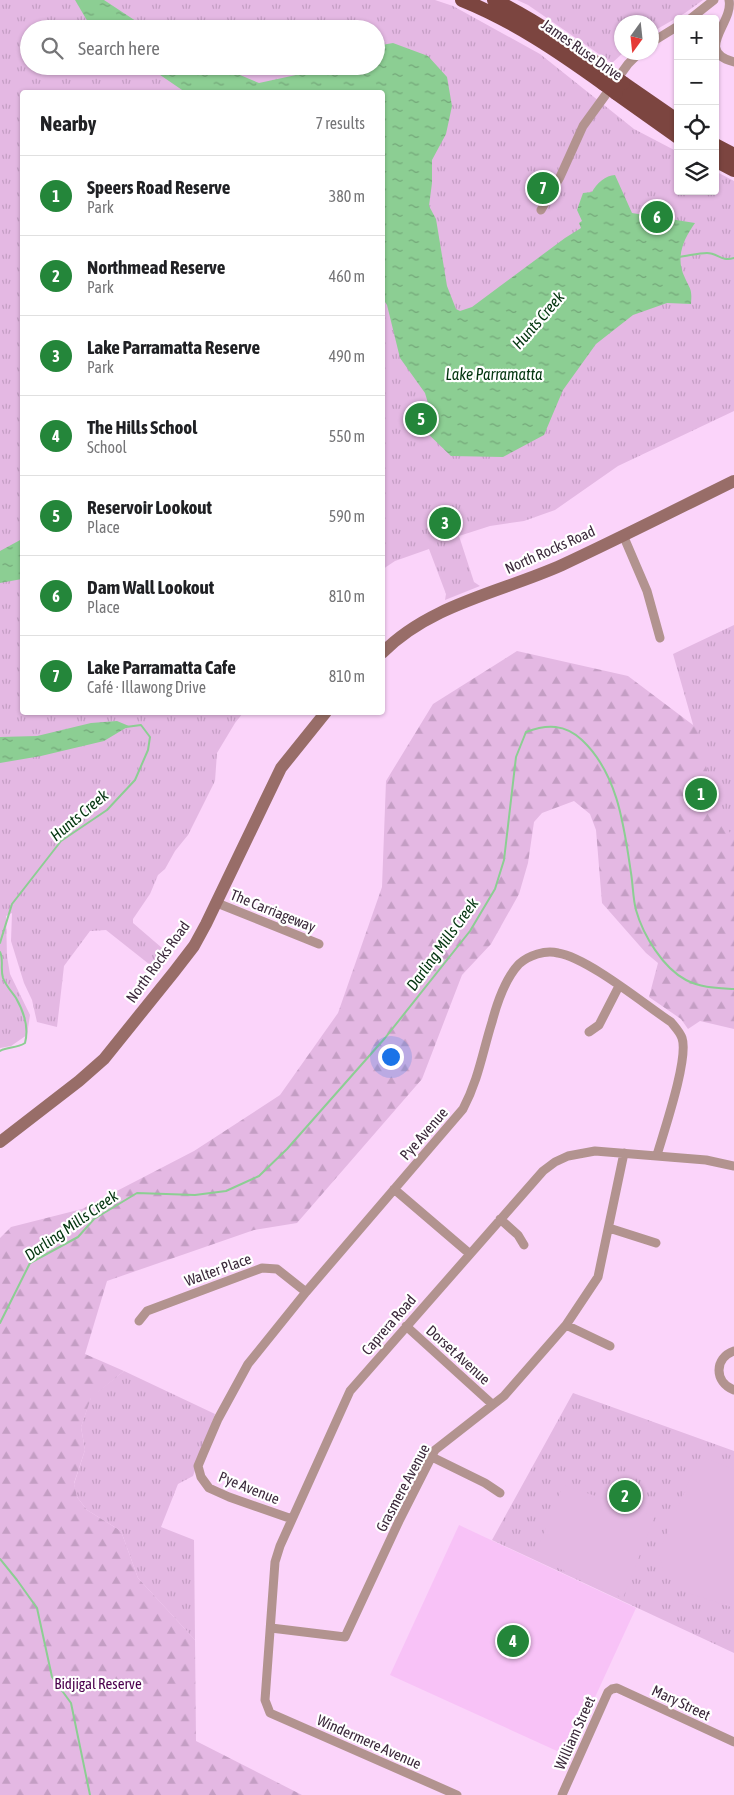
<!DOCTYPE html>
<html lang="en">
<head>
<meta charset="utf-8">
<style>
  body { margin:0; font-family:"Asap Condensed",sans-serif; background:#f6f6f6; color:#202124 }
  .controls { position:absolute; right:15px; top:15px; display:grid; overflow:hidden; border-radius:5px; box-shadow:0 1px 4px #0004 }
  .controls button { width:45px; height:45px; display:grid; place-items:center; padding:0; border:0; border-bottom:1px solid #e0e0e0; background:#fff; color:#202124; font:25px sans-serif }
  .compass { position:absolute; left:614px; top:15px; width:45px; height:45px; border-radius:50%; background:#fff; box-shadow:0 1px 4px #0004; rotate:195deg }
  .you { position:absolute; left:390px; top:1056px; width:18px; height:18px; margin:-12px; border:4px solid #fff; border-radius:50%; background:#1a73e8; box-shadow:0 0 0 8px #1a73e833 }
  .badge { display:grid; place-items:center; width:32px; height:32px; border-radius:50%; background:#24863a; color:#fff; font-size:16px; font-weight:700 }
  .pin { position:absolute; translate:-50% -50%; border:2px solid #fff; box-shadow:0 1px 5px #0006 }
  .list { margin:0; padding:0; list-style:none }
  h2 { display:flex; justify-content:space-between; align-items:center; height:65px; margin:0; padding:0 20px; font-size:21px }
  h2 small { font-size:16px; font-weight:400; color:#757577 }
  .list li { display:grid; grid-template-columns:32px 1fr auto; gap:15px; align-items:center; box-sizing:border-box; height:80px; padding:0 20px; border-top:1px solid #e0e0e0 }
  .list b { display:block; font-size:19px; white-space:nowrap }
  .list p { margin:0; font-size:16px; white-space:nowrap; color:#757577 }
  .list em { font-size:16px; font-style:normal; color:#757577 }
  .icon { flex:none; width:28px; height:28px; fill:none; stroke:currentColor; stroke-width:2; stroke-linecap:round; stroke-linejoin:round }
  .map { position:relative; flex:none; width:734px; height:1795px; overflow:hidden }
  .search { position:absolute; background:#fff; box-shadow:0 1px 4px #0004; left:20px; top:20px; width:365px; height:55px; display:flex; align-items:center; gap:12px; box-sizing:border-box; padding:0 18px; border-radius:28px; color:#757577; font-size:19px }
  .panel { position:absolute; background:#fff; box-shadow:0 1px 4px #0004; left:20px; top:90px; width:365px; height:625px; border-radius:5px }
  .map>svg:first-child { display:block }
  .built { fill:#f8c2f7 }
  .grass { fill:url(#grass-tufts); fill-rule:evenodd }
  .forest { fill:url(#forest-firs) }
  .garden { fill:#e4b8e3 }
  .water { fill:url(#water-ripples) }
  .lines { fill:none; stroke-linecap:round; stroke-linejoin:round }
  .stream { stroke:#8cce93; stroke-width:2 }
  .minor { stroke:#b2938f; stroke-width:9 }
  .secondary { stroke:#986d68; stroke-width:12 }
  .trunk { stroke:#7c4540; stroke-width:14 }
  .trunk-bridge { stroke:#7c4540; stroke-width:14 }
  .labels { text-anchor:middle; stroke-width:4.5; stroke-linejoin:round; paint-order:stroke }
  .street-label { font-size:15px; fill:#3b293b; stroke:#fff }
  .park-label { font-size:15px; fill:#4b004d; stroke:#fff }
  .water-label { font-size:16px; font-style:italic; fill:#03350f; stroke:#fff }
</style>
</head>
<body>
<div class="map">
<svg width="734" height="1795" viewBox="0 0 734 1795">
  <defs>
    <pattern id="grass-tufts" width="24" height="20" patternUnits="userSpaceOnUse" patternTransform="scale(1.25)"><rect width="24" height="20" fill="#e4b8e3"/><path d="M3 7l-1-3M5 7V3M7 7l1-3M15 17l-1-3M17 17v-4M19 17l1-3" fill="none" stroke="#c49ec4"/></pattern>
    <pattern id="forest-firs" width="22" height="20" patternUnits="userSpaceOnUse" patternTransform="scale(1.25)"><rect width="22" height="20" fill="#e4b8e3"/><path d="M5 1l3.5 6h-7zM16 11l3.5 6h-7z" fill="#c49ec4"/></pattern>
    <pattern id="water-ripples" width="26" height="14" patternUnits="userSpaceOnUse" patternTransform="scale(1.25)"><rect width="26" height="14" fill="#8cce93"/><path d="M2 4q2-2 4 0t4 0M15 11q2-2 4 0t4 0" fill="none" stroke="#74a779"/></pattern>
  </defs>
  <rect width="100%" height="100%" fill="#fbd4fa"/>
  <path class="built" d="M459 1525 636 1608 568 1756 390 1675Z"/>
  <path class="grass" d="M0 0H435L453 6 540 54 634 129 678 152V191H715V171L734 181V411L618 466 555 510 524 521 490 526 459 536 474 582 480 586 445 600 446 594 429 549 395 561 383 569 382 92H22V712L243 713 235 723 217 753 215 781 188 835 175 851 165 869 158 875 150 894 133 919V923L169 954H173L157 973 154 968 106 930 90 931 64 966 57 1027 37 1022 32 1000 24 983 11 941 12 913 6 916 7 956 10 974 30 1015 27 1035 11 1046 0 1048ZM29 29H376V66H29Z
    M517 0H703L685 13 652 32V22H622V52L623 53 612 63 528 5Z
    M734 625V985L694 728 673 654Z
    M124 1371 215 1414 193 1476 178 1484 161 1527 194 1540 195 1640 138 1578 121 1531 87 1510 77 1497 74 1484 85 1450 81 1427 91 1397Z
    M573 1393 734 1451V1653L492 1540Z"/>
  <path class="forest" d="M517 651 628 676 697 728 716 808 734 840V1029L700 1021 688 1029 681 1019 649 997 658 963 646 953 602 903 596 830 590 814 574 801 542 813 534 822 528 863 519 894 491 944 462 975 422 1079 297 1223 254 1230 107 1281 85 1354 124 1371 91 1398 81 1427 85 1450 74 1483 77 1497 87 1510 121 1531 138 1578 195 1640 196 1741 302 1795H0V1238L11 1227 82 1209 194 1151 280 1095 338 1013 382 887 386 781 433 704Z"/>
  <path class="garden" d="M704 1458 734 1470V1608L682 1591 663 1571 659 1552 698 1460Z
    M563 1485 655 1516 623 1598 534 1557Z"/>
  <path class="water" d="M75 0H104L148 29H92Z
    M393 43 428 56 447 77 452 106 446 134 432 160V183L429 206 436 219 447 286 456 309 460 311 472 307 565 238 581 228 579 223 582 221 577 210 583 193 592 192C596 184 606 175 615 175L632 213 695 223C683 240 675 258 685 278 691 291 692 289 691 304L667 303 633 315 596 344 563 390 544 435 503 457 451 456 421 427 430 410 425 393 400 358 387 305 383 299 382 92H185L147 66H219L259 83 296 75 318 66H376V46Z
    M22 539V579L0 583V551Z
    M117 721 129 726 104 741 41 756 0 763V737L37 736 91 723Z"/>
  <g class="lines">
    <path class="stream" d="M678 257C688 256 698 253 707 253 718 253 721 262 734 258
      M0 943 12 904 61 841 107 810 135 780 148 750 150 737 141 725 126 727
      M0 952C4 960 0 968 3 978 6 986 12 992 16 998 24 1012 29 1028 25 1043 16 1049 8 1046 0 1051
      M0 1323 30 1263 78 1237 94 1219 137 1193 195 1195 226 1191 259 1176 287 1149 385 1038 470 931 495 889 504 860 516 757 526 732C547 724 565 724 582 740 618 774 624 826 631 873 633 885 633 899 636 910 643 935 663 968 686 980 701 988 718 988 734 989
      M0 1559 17 1580 37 1608 52 1677 71 1703 90 1795"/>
    <path class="minor" d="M729 0C734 23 693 51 734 62
      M690 19 714 0
      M652 42 678 26
      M541 210 560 177 583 126 628 64 640 52
      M623 535 647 591 660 638
      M217 903 319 944
      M589 1032 599 1025 619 986
      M394 1189 470 1254
      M500 1219 518 1235 524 1245
      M609 1228 656 1243
      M139 1321 147 1311 262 1268 277 1269 306 1292
      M566 1325 610 1346
      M406 1326 492 1404
      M734 1351C714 1358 714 1382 734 1390
      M432 1457 485 1483 500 1493
      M292 1519 229 1497 209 1488 201 1477 198 1466 203 1454 218 1419 248 1364 306 1292 463 1109C479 1078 482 1054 492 1022 497 1003 505 979 519 964 529 955 545 950 558 953 588 958 644 1004 671 1022 675 1027 680 1032 682 1038 689 1058 664 1131 657 1155
      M271 1628 345 1637 399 1521 435 1450 504 1396 566 1325 598 1277 624 1153
      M457 1795 270 1713 265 1700 275 1562 280 1546 350 1391 543 1171 555 1162 568 1156 595 1151 706 1160 734 1166
      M562 1795 608 1692 612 1689 617 1688 734 1742"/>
    <path class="secondary" d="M382 653C430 604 502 592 562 565 620 538 677 509 734 481
      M0 1142 79 1081 104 1059 174 972 194 946 206 924 281 768 326 712"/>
    <path class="trunk" d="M462 0C514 21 558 51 604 84
      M494 0C536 21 573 46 611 74
      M623 83 678 121
      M616 93 678 137
      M715 145 734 155
      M715 160 734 170"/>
    <path class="trunk-bridge" d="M611 74 623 83
      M604 84 616 93"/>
  </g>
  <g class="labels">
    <g class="street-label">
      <text transform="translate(582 50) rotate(35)" y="5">James Ruse Drive</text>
      <text transform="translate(550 550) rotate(-24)" y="5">North Rocks Road</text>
      <text transform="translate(273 911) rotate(22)" y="5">The Carriageway</text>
      <text transform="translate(158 962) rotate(-54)" y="5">North Rocks Road</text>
      <text transform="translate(424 1134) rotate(-49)" y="5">Pye Avenue</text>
      <text transform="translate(218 1270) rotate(-20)" y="5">Walter Place</text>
      <text transform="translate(389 1325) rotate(-49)" y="5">Caprera Road</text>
      <text transform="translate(458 1355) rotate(42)" y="5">Dorset Avenue</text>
      <text transform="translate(249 1488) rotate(22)" y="5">Pye Avenue</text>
      <text transform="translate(403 1488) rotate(-62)" y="5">Grasmere Avenue</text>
      <text transform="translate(681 1703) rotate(25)" y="5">Mary Street</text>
      <text transform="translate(575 1733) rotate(-66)" y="5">William Street</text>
      <text transform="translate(369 1742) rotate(24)" y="5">Windermere Avenue</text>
    </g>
    <g class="park-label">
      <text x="98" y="1689">Bidjigal Reserve</text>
    </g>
    <g class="water-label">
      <text transform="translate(538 320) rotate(-49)" y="6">Hunts Creek</text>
      <text x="494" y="380">Lake Parramatta</text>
      <text transform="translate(79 815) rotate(-40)" y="6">Hunts Creek</text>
      <text transform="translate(442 944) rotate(-54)" y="6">Darling Mills Creek</text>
      <text transform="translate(71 1225) rotate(-35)" y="6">Darling Mills Creek</text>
    </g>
  </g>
</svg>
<div class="controls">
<button>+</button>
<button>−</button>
<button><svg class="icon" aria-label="locate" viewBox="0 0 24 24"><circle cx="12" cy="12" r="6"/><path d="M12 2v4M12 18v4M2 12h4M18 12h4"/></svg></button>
<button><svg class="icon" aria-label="layers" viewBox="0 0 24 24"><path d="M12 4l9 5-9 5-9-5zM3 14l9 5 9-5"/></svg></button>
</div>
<svg class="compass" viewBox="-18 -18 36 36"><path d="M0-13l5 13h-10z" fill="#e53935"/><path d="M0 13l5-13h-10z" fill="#757577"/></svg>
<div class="you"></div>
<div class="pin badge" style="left:701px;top:794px">1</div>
<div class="pin badge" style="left:625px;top:1496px">2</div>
<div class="pin badge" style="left:445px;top:523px">3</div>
<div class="pin badge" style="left:513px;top:1641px">4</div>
<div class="pin badge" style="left:421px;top:419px">5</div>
<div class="pin badge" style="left:657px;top:217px">6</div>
<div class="pin badge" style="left:543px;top:188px">7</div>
<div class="search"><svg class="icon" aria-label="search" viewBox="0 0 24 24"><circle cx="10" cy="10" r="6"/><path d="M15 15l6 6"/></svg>Search here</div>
<section class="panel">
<h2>Nearby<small>7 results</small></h2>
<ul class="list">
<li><span class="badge">1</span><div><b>Speers Road Reserve</b><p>Park</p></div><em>380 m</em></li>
<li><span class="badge">2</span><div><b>Northmead Reserve</b><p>Park</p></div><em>460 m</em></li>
<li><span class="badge">3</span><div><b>Lake Parramatta Reserve</b><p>Park</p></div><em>490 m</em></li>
<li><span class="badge">4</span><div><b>The Hills School</b><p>School</p></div><em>550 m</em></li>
<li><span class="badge">5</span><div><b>Reservoir Lookout</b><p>Place</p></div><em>590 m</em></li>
<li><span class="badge">6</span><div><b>Dam Wall Lookout</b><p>Place</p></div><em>810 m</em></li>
<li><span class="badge">7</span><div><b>Lake Parramatta Cafe</b><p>Café · Illawong Drive</p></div><em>810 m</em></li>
</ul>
</section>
</div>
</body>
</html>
